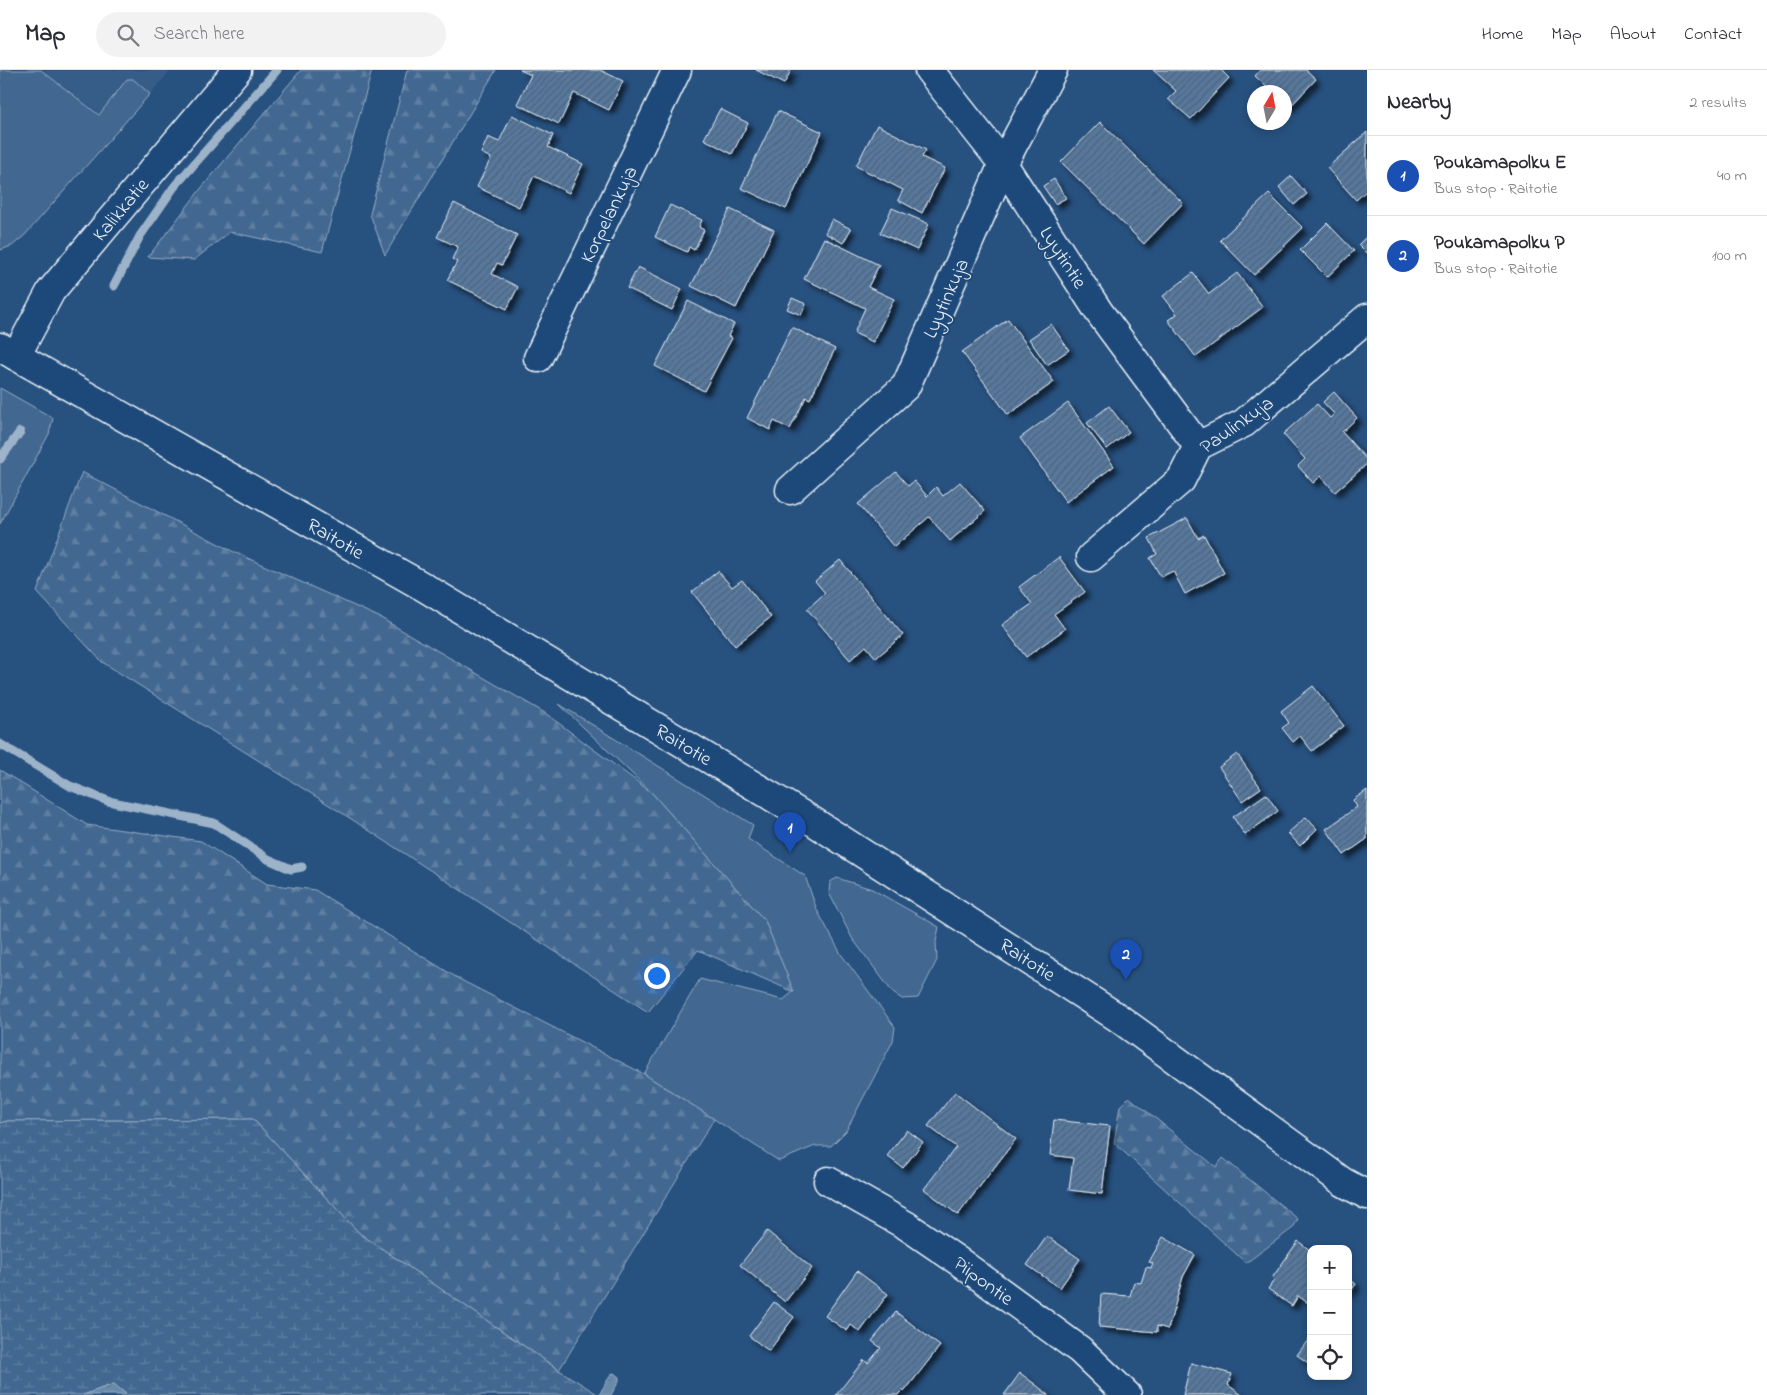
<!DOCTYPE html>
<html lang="en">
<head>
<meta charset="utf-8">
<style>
  body { margin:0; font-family:"Indie Flower",sans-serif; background:#f2f2f3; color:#2b2b33 }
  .controls { position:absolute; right:15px; bottom:15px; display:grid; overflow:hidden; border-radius:10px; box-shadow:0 2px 8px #0003 }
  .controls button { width:45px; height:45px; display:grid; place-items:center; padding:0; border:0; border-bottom:1px solid #e1e1e2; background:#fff; color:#2b2b33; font:25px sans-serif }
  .compass { position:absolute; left:1247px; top:15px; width:45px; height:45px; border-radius:50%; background:#fff; box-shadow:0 2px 8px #0003; rotate:10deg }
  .you { position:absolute; left:656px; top:905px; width:18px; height:18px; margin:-12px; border:4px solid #fff; border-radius:50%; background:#1a73e8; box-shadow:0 0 0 8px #1a73e833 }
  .badge { display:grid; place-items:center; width:32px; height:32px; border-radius:50%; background:#0f766e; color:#fff; font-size:16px; font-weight:700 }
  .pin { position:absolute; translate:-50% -41px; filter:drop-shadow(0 1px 2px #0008) }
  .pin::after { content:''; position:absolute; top:26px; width:18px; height:15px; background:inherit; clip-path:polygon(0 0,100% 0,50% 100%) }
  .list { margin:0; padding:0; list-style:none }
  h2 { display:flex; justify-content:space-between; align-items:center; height:65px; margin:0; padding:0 20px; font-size:21px }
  h2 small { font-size:16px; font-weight:400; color:#7c7c81 }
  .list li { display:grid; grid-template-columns:32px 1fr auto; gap:15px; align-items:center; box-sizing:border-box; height:80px; padding:0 20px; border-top:1px solid #e1e1e2 }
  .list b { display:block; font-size:19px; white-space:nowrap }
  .list p { margin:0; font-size:16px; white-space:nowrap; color:#7c7c81 }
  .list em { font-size:16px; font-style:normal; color:#7c7c81 }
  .icon { flex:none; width:28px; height:28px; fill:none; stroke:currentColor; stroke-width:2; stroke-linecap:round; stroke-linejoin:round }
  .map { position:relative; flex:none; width:1367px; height:1325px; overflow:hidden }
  header { display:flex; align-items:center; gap:30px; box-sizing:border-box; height:70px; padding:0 25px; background:#fff; border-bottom:1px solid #e1e1e2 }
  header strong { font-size:24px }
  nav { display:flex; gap:28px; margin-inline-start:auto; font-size:18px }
  .search { width:350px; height:45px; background:#f2f2f3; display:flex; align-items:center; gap:12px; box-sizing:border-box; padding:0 18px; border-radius:28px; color:#7c7c81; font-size:19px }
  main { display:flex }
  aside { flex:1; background:#fff }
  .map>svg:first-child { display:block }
  .built { fill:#355d88 }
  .grass { fill:#436891; stroke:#96acc4 }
  .forest { fill:url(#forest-firs); stroke:#96acc4 }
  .wetland { fill:url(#wetland-marsh); stroke:#96acc4 }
  .water { fill:url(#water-ripples); stroke:#9db3c9 }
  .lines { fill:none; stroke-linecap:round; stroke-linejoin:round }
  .stream { stroke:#9db3c9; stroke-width:9 }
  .building { fill:url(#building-hatch); stroke:#e8f1f8; filter:url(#shadow) }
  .minor-casing { stroke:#e8f1f8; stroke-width:31 }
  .tertiary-casing { stroke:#e8f1f8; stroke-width:31 }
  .primary-casing { stroke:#e8f1f8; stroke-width:31 }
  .minor { stroke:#1f4a7a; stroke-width:28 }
  .tertiary { stroke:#1f4a7a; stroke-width:28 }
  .primary { stroke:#1f4a7a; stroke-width:28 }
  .labels { text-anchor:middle; stroke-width:4; stroke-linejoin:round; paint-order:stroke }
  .street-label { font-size:20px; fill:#e8f1f8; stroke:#1f4a7a }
</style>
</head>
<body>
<header>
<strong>Map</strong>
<div class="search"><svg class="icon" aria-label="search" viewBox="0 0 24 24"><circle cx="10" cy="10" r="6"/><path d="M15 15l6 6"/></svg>Search here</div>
<nav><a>Home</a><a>Map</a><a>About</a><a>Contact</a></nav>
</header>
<main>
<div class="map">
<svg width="1367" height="1325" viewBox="0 0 1367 1325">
  <defs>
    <pattern id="forest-firs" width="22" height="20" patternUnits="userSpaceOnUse" patternTransform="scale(1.25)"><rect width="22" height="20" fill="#436891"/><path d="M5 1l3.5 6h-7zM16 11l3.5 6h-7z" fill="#5e7ea1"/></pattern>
    <pattern id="wetland-marsh" width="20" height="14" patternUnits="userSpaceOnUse" patternTransform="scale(1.25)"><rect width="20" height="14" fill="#436891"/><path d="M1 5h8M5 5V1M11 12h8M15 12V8" fill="none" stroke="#5e7ea1"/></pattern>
    <pattern id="water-ripples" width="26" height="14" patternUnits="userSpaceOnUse" patternTransform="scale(1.25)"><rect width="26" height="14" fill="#6b8aaa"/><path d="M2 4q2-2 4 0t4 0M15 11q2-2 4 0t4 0" fill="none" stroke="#5e7388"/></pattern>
    <pattern id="building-hatch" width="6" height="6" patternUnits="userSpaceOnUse" patternTransform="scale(1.25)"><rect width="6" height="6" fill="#57789d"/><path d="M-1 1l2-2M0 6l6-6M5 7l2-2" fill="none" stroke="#4f6278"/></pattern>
    <filter id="shadow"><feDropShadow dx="4.5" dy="4.5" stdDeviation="2.5" flood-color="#0009"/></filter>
  </defs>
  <rect width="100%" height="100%" fill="#27517f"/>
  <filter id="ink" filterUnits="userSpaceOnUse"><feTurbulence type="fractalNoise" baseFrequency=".02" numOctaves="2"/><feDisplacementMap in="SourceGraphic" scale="10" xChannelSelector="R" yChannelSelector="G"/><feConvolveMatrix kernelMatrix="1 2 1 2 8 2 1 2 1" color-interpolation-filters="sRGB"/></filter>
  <g filter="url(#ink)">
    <path class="built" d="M41 0H171L120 59Z"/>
    <path class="grass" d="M0 0H41L99 45 127 9H133L150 24 25 165 12 176 0 180Z
      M0 318 53 348 49 364 0 454Z
      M559 634 753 755 748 769 805 806 817 840 841 884 895 957 893 971 846 1061 831 1076H815L779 1091 644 1004 700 909 783 930 793 922 765 851 651 722Z
      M837 808 872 819 939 857 936 872 937 890 918 928 902 929 893 923 852 868 829 823 830 812Z"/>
    <path class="forest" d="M301 0H372L322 182 230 162 194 190 148 187 203 116Z
      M407 0H496L385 185 370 144Z
      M82 402 234 482 379 547 545 643 651 722 765 851 794 922 698 880 648 942 342 743 102 592 37 522Z
      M0 700 87 755 201 771 267 814 315 820 459 909 644 1004 714 1049 559 1300 359 1163 253 1049 7 1051 0 1053Z
      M1129 1027 1216 1097 1223 1088 1298 1149 1293 1158 1246 1193 1114 1073 1120 1036Z"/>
    <path class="wetland" d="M253 1049 359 1163 559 1300 599 1325H127L114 1314 83 1325H0V1053L7 1051Z"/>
    <path class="water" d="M614 1303 619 1307V1311L611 1325H599L611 1304Z
      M114 1314 127 1325H83Z"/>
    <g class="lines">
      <path class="stream" d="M114 216 140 166 174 117 277 0
        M0 389 20 362
        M0 674 70 716 108 731 214 753 268 789 291 799 302 797"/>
    </g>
    <path class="building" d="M520 0H600L623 11 609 40 574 23 559 54 517 34 531 5Z
      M756 0H791L784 14Z
      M1153 0H1221L1229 8 1191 49 1168 29 1176 21Z
      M1260 0H1306L1316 9 1289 38 1284 34V22H1272L1255 6Z
      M720 39 748 53 732 84 704 69Z
      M778 41 822 62 786 139 741 118Z
      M512 45 553 65 548 77 583 94 569 123 534 106 519 137 477 117 491 88 481 83 488 67 499 72Z
      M1100 52 1183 133 1144 174 1061 92Z
      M877 55 926 80 922 87 945 98 922 143 898 130 903 120 856 96Z
      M1367 62V120L1356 130 1327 98Z
      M1291 106 1307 124 1294 135 1279 117Z
      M1054 109 1066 128 1055 134 1043 116Z
      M1269 124 1303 158 1254 205 1220 170Z
      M454 133 517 165 502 195 497 193 492 204 518 217 507 239 447 210 457 192 452 189 458 177 437 167Z
      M670 135 702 150 699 157 704 160 694 180 689 177 687 182 655 167Z
      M892 138 929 154 917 180 880 163Z
      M730 139 774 160 736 238 691 216Z
      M832 149 851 159 843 173 825 163Z
      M1327 153 1354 181 1327 207 1300 180Z
      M1367 166V184L1358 175Z
      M824 168 879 195 868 217 894 229 873 272 854 263 865 238 804 209Z
      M638 197 682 219 672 240 627 218Z
      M1193 203 1209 224 1237 203 1263 237 1196 287 1168 250 1177 244 1163 226Z
      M792 228 806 234 801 245 787 239Z
      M688 231 734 254 728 266 732 268 704 321 655 296Z
      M1008 249 1054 312 1008 345 962 282Z
      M1051 254 1069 280 1047 295 1029 269Z
      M792 257 835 279 810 329 806 327 790 359 774 351 770 360 747 348Z
      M1334 322 1357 348 1342 362 1367 390V394L1335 422 1321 406 1313 413 1298 396 1305 389 1283 364 1317 334 1330 348 1334 344 1323 332Z
      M1068 333 1114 396 1066 432 1020 368Z
      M1109 336 1129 362 1107 379 1087 353Z
      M896 402 908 416 914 411 927 426 936 417 943 426 960 412 985 441 950 471 929 447 894 477 858 434Z
      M1187 448 1198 468 1204 465 1224 503 1185 524 1173 501 1161 507 1150 488 1157 484 1149 468Z
      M1059 487 1085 522 1054 544 1065 559 1026 587 1002 555 1032 534 1019 517Z
      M840 490 903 565 876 588 866 576 850 590 807 539 825 523 815 511Z
      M718 501 732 517 742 510 771 547 735 576 692 522Z
      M1313 616 1344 656 1312 681 1300 666 1293 672 1282 658 1289 653 1281 641Z
      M1237 684 1261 718 1242 731 1219 697Z
      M1367 720V769L1344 785 1326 759 1357 737 1353 730Z
      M1266 724 1278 741 1245 765 1233 747Z
      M1306 747 1317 759 1300 776 1288 763Z
      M955 1022 1016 1069 958 1145 924 1119 956 1077 928 1056Z
      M1054 1050 1110 1056 1102 1124 1069 1120 1073 1088 1050 1085Z
      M907 1060 923 1072 903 1098 887 1086Z
      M767 1161 812 1198 785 1232 740 1195Z
      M1047 1166 1080 1189 1060 1218 1027 1195Z
      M1163 1167 1195 1185 1183 1207 1168 1259 1157 1256V1262L1099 1257 1101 1224 1130 1226 1134 1212 1141 1213 1146 1197 1151 1198 1153 1193 1149 1192Z
      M1298 1171 1311 1181V1235L1298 1226 1292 1236 1268 1219 1274 1210 1272 1208Z
      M857 1201 888 1224 860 1262 851 1255 847 1261 825 1246Z
      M1348 1208 1356 1214 1348 1225Z
      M774 1232 794 1247 769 1281 749 1266Z
      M896 1242 940 1276 904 1322 902 1320 898 1325H836L864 1290 868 1293 881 1278 872 1271Z
      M1311 1266V1295L1297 1285Z
      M1191 1293 1232 1304 1228 1315 1242 1325H1183Z
      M1020 1303 1032 1312 1049 1325H1004Z"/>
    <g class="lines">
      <g class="minor-casing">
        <path id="minor" d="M929 0 1003 94 1099 242 1198 376
          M538 288 677 0
          M790 420 906 316 1003 94 1053 0
          M1091 487 1181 410 1198 376 1244 353 1367 248
          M828 1111 907 1156 961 1193 1080 1280 1127 1325"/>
      </g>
      <g class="tertiary-casing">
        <path id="tertiary" d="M16 286 51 221 237 0"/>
      </g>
      <g class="primary-casing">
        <path id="primary" d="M0 277 422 516 814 752 1117 947 1343 1112 1367 1125"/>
      </g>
      <use href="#minor" class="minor"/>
      <use href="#tertiary" class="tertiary"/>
      <use href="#primary" class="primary"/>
    </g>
  </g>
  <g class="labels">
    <g class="street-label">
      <text transform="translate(120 139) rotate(-50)" y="7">Kalikkatie</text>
      <text transform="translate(608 144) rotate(-64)" y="7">Korpelankuja</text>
      <text transform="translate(1064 187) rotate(57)" y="7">Lyytintie</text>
      <text transform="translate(945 228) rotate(-66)" y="7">Lyytinkuja</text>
      <text transform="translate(1236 354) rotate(-35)" y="7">Paulinkuja</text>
      <text transform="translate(336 468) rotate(30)" y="7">Raitotie</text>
      <text transform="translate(684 674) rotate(31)" y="7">Raitotie</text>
      <text transform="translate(1028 889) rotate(33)" y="7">Raitotie</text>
      <text transform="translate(984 1210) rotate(36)" y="7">Piipontie</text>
    </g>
  </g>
</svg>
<div class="controls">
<button>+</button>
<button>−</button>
<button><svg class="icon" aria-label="locate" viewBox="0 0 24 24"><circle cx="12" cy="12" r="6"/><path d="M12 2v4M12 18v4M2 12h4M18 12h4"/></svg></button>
</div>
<svg class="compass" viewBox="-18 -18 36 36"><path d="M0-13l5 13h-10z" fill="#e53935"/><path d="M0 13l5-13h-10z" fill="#7c7c81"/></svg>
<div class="you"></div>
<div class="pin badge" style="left:790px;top:783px;background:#1a4fb4">1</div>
<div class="pin badge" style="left:1126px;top:910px;background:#1a4fb4">2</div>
</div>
<aside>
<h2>Nearby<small>2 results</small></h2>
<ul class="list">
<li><span class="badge" style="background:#1a4fb4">1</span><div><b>Poukamapolku E</b><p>Bus stop · Raitotie</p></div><em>40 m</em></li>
<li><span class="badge" style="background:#1a4fb4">2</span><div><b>Poukamapolku P</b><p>Bus stop · Raitotie</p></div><em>100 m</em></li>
</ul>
</aside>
</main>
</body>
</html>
